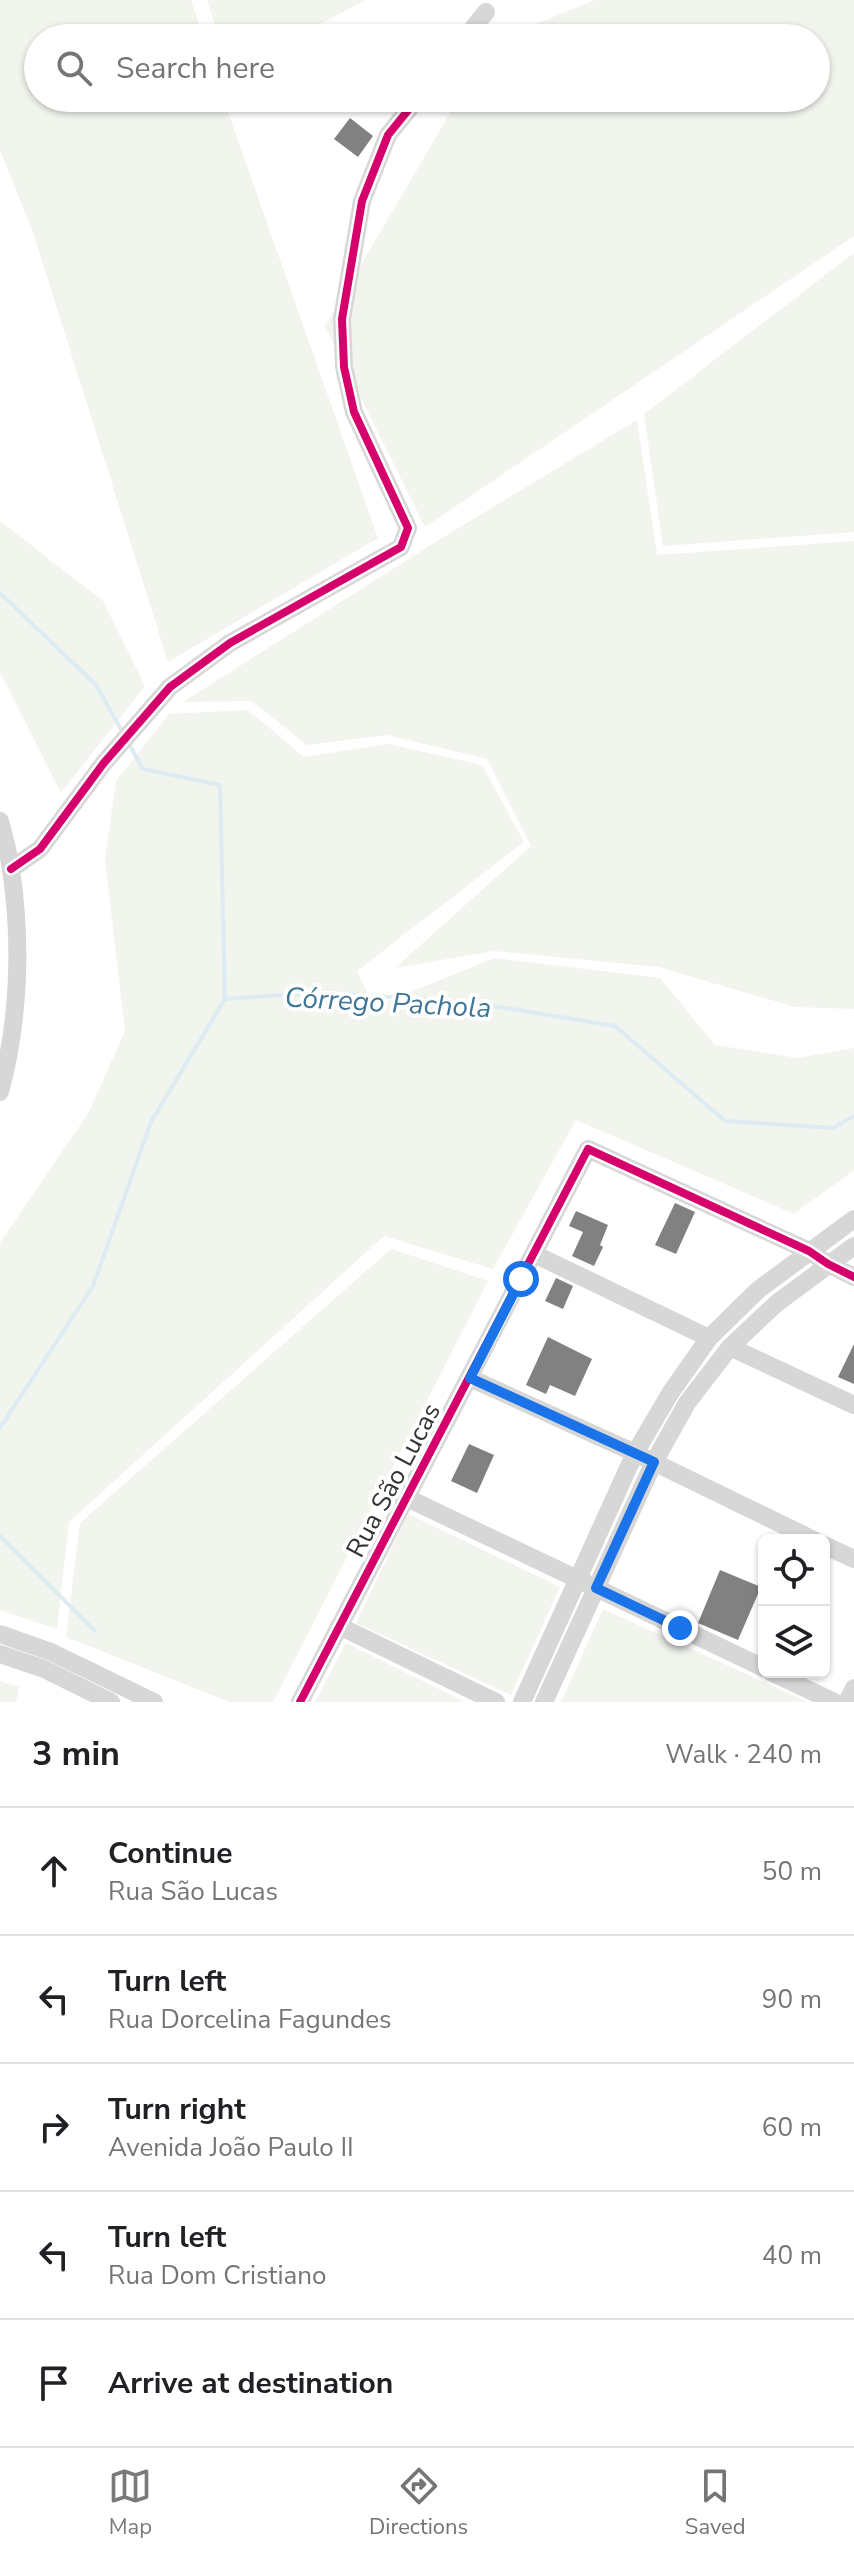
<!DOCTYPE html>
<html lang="en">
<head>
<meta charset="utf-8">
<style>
  body { margin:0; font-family:"Nunito Sans",sans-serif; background:#f2f2f2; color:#202124 }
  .controls { position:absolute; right:24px; bottom:24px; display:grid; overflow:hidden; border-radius:12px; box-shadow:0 2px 6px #0004 }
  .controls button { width:72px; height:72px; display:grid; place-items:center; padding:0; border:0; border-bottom:2px solid #e0e0e0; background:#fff; color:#202124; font:40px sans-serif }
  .stop { position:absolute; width:24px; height:24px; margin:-18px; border:6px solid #1a73e8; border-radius:50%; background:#fff }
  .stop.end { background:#1a73e8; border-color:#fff; box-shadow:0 2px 8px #0008 }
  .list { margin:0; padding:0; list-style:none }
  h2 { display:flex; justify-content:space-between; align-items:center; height:104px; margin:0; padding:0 32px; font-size:34px }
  h2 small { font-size:26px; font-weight:400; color:#757577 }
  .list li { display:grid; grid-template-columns:52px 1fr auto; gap:24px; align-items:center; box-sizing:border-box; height:128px; padding:0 32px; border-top:2px solid #e0e0e0 }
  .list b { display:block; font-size:30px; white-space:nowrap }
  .list p { margin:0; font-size:26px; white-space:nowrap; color:#757577 }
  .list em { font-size:26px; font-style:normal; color:#757577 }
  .icon { flex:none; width:44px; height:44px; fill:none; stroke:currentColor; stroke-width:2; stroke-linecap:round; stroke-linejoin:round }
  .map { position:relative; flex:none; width:854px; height:1702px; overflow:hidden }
  .search { position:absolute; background:#fff; box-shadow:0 2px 6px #0004; left:24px; right:24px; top:24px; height:88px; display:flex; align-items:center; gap:20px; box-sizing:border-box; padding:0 28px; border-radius:44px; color:#757577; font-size:30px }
  .sheet { height:744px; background:#fff }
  nav { display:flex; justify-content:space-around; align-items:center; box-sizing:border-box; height:112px; border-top:2px solid #e0e0e0; background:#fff; font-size:22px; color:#757577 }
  nav a { display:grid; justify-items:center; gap:4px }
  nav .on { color:#7a7a7a }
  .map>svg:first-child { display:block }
  .green { fill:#f1f5ed }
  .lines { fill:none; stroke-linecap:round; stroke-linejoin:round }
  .stream { stroke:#ddebf3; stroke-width:4 }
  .building { fill:#818181 }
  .minor { stroke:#d7d7d7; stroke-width:18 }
  .cycleway-casing { stroke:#fff; stroke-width:13 }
  .cycleway { stroke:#d6006c; stroke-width:8 }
  .route { stroke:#1a73e8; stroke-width:10 }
  .labels { text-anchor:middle; stroke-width:8; stroke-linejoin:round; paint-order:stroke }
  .street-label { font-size:26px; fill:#333; stroke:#fff }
  .water-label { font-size:28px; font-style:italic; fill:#3f7597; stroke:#fff }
</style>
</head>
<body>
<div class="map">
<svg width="854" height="1702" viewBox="0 0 854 1702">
  <rect width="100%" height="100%" fill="#fff"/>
  <path class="green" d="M0 0H191L203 38H38V98H223L378 538 168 662 34 235 0 150Z
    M207 0H366L293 38H219Z
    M595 0H854V236L425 527 325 326 459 98H816V38H501Z
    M854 253V532L663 546 644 414Z
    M637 420 657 555 854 541V1009L795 1007 658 967 494 951 395 968 531 846 487 759 387 735 307 745 251 701 183 702 437 541Z
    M0 521 103 601 145 686 61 793 0 672Z
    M248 710 304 757 388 744 482 765 524 842 357 971 374 1007 494 958 660 978 715 1045 798 1058 854 1048V1170L794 1214 576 1120 493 1269 384 1236 69 1522 57 1629 0 1610V1243L89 1112 125 1031 105 859 116 781 169 714Z
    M391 1249 488 1281 273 1702H229L66 1637 80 1523Z
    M408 1514 560 1587 511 1695 356 1623Z
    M603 1609 808 1702H561Z
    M346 1643 465 1702H315Z
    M0 1681 19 1687 16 1702H0Z"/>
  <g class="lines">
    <path class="stream" d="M0 593 96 685 123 733
      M129 744 143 769 220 785 225 999
      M225 999 312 993 463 1001 615 1026 725 1121 833 1128 854 1116
      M0 1428 93 1286 151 1122 225 999
      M0 1536 95 1631"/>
  </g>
  <path class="building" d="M350 118 373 136 358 157 334 139Z
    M675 1203 695 1212 676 1254 655 1245Z
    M576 1211 608 1225 600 1245 603 1247 594 1266 572 1256 583 1232 569 1226Z
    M556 1278 573 1286 563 1309 545 1301Z
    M548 1337 592 1359 575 1396 550 1385 546 1394 526 1385Z
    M854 1344V1384L838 1377Z
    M469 1444 494 1455 477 1493 451 1481Z
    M720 1570 761 1587 738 1640 698 1623Z"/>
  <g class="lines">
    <path class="minor" d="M465 38 486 12
      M0 821C4 837 9 854 11 870 22 942 19 1022 0 1092
      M11 869 40 849 103 764 170 687 230 643 401 547 408 528 354 412 344 367 342 319 362 201 388 135 418 98
      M534 1254 709 1338
      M730 1347 854 1405
      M470 1378 635 1453 814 1540
      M405 1497 764 1668
      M824 1545 854 1559
      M339 1626 496 1702
      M0 1634 51 1652 154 1702
      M0 1654 44 1669 111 1702
      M771 1672 834 1702
      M300 1702 588 1149 809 1251 828 1264 854 1277
      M522 1702 635 1453 671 1392 709 1338 758 1290 854 1219
      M544 1702 654 1462 687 1403 730 1347 777 1303 854 1246
      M847 1702 854 1688"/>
    <g class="cycleway-casing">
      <path id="cycleway" d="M11 869 40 849 103 764 170 687 230 643 401 547 408 528 354 412 344 367 342 319 362 201 388 135 418 98
        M300 1702 588 1149 809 1251 828 1264 854 1277"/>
    </g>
    <use href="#cycleway" class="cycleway"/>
  </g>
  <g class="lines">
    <path class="route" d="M521 1279 470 1378 654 1462 596 1588 680 1628"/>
  </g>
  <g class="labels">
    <g class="street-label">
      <text transform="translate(393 1480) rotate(-62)" y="9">Rua São Lucas</text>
    </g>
    <g class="water-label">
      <text transform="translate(388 1002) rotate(3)" y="10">Córrego Pachola</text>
    </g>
  </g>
</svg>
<div class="controls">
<button><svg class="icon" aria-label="locate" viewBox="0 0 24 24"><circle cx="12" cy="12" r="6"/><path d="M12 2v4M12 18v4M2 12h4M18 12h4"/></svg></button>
<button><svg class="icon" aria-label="layers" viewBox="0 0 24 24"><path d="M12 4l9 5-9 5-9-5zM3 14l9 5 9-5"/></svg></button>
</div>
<div class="stop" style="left:521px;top:1279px"></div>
<div class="stop end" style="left:680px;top:1628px"></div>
<div class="search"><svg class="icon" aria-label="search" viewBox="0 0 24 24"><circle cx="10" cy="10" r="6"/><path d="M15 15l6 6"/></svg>Search here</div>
</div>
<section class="sheet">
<h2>3 min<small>Walk · 240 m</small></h2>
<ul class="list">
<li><svg class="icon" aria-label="ahead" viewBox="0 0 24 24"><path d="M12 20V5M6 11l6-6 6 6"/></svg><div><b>Continue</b><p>Rua São Lucas</p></div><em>50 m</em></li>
<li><svg class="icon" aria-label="left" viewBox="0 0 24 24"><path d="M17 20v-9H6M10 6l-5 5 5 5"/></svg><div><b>Turn left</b><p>Rua Dorcelina Fagundes</p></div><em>90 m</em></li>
<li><svg class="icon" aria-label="right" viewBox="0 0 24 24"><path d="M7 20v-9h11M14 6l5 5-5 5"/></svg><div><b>Turn right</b><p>Avenida João Paulo II</p></div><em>60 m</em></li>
<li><svg class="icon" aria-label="left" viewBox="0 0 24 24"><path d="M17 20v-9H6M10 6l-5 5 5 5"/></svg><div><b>Turn left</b><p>Rua Dom Cristiano</p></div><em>40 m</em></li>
<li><svg class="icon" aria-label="arrive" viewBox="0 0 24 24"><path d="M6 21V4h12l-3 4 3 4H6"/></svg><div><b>Arrive at destination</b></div></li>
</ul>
</section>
<nav>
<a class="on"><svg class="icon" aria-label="map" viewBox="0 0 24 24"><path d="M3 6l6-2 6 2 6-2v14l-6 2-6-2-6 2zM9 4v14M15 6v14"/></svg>Map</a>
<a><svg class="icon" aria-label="directions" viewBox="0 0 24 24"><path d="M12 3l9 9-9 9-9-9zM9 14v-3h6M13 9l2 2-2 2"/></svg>Directions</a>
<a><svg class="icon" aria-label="saved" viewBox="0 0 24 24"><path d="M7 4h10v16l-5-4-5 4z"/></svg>Saved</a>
</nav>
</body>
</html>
